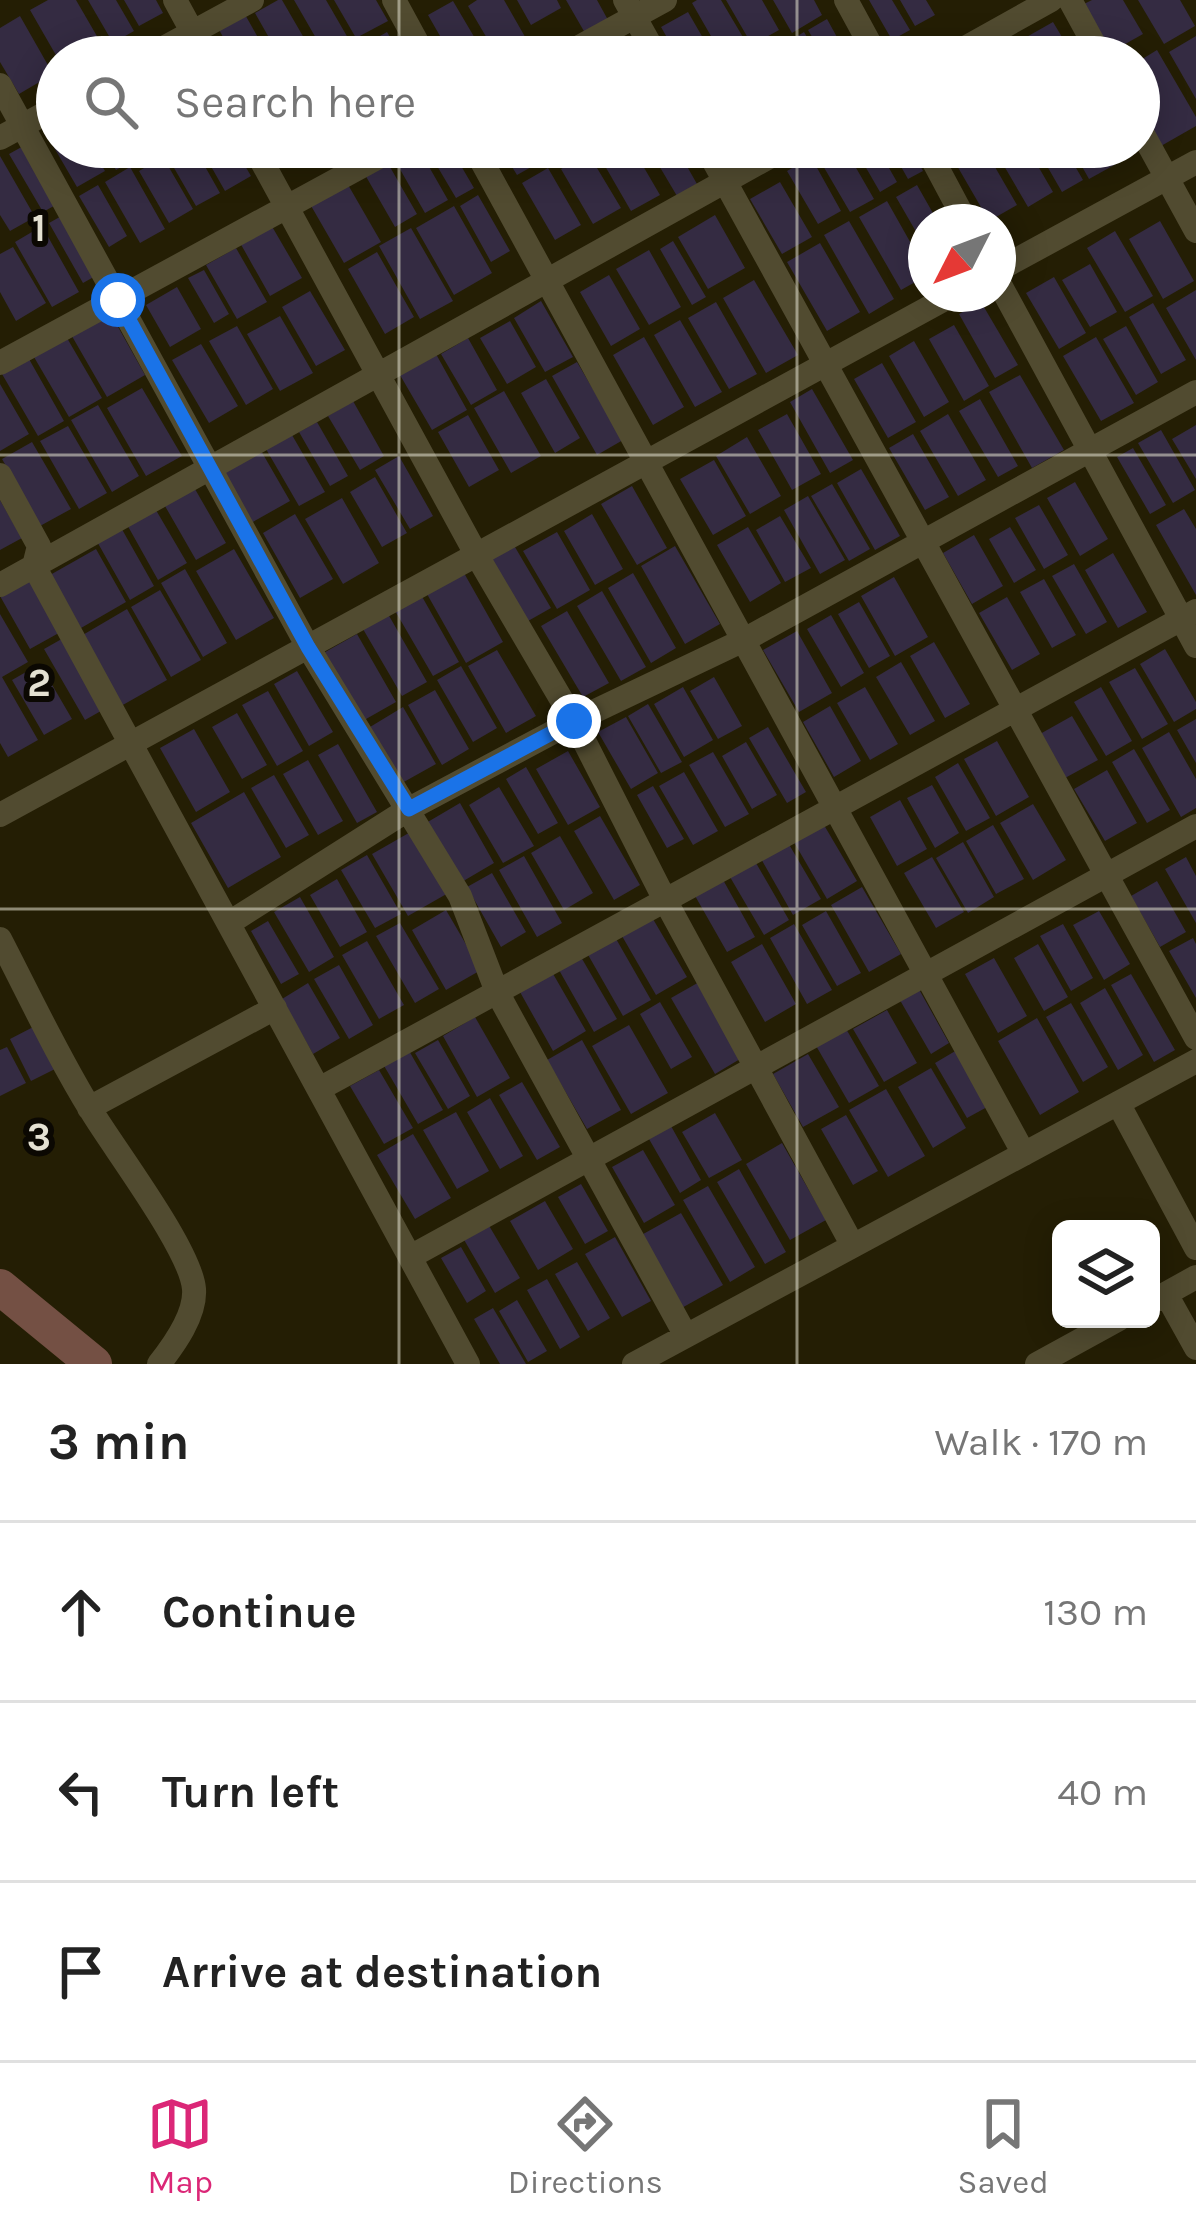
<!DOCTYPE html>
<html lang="en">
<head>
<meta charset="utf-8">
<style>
  body { margin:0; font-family:Karla,sans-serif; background:#f2f2f2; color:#222 }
  .controls { position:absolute; right:36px; bottom:36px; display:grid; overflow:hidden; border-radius:18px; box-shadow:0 6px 30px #0003 }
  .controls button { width:108px; height:108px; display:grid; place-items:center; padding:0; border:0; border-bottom:3px solid #e0e0e0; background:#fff; color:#222; font:60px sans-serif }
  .compass { position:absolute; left:908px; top:204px; width:108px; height:108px; border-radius:50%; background:#fff; box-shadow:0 6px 30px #0003; rotate:228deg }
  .stop { position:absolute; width:36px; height:36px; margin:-27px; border:9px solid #1a73e8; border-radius:50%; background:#fff }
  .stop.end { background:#1a73e8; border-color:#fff; box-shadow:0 3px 12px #0008 }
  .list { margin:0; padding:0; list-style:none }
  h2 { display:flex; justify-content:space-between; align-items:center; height:156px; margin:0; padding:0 48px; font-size:51px }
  h2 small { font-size:39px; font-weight:400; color:#767676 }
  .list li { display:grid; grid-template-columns:78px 1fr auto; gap:36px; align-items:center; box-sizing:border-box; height:180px; padding:0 48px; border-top:3px solid #e0e0e0 }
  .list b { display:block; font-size:45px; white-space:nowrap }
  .list em { font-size:39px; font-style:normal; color:#767676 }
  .icon { flex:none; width:66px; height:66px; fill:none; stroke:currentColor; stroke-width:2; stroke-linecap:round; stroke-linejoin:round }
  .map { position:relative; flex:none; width:1196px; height:1364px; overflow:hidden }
  .search { position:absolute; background:#fff; box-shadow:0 6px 30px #0003; left:36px; right:36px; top:36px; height:132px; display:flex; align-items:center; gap:30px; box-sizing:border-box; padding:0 42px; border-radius:66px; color:#767676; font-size:45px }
  .sheet { height:696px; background:#fff }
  nav { display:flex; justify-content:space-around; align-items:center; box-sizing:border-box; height:168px; border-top:3px solid #e0e0e0; background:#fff; font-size:33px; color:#767676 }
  nav a { display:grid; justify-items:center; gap:6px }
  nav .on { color:#db2777 }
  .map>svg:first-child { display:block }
  .building { fill:#342b42 }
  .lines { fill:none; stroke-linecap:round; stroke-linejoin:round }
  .minor { stroke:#514b30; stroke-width:24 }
  .secondary { stroke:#745044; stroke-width:36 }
  .route { stroke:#1a73e8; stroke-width:15 }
  .grid { fill:none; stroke:#e4e1d2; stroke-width:3; stroke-opacity:0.55 }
  .grid-label { font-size:39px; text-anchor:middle; font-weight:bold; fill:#e4e1d2; stroke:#0b0802; stroke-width:12; stroke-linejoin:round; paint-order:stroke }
</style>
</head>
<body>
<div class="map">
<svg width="1196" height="1364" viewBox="0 0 1196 1364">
  <rect width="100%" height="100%" fill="#241e04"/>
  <path class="building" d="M48 0H76L105 50 93 57H57L30 10Z
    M88 0H116L134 31 113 43Z
    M124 0H156L163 13 139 26Z
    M278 0H282L315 57H280L255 13Z
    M294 0H326L348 38 324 52Z
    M334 0H376L388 21 356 38Z
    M477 0H504L528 42 498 57 468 6Z
    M517 0H557L561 8 531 25Z
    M566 0H597L608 20 585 33Z
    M697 0H721L750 49 735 57H723L692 3Z
    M726 0H762L779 30 752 45Z
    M773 0H814L822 15 792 33Z
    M869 0H892L910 30 892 40Z
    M900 0H926L935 15 915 26Z
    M1092 0H1123L1143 34 1111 52 1084 4Z
    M1138 0H1180L1195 26 1164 44Z
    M453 1 486 57H452L428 15Z
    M243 11 269 57H234L217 26Z
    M688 12 714 57H678L661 27Z
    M20 16 53 74 19 94 0 62V28Z
    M827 19 848 57H824L808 30Z
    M1053 22 1074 57H1033L1023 39Z
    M387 32 402 57H361L357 49Z
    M804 32 819 57H800L791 40Z
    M1196 36V99L1169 52Z
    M1157 50 1196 117V126L1161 146 1139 108V61Z
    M57 125V147H91L105 171 77 187 45 132Z
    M27 144 61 202 43 212 9 154Z
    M103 147H139L143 154 116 170Z
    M179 147H194L220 193 196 206 166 154Z
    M200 147H234L251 176 225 191Z
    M431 147H450L474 188 456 198 427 149Z
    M500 147H543L549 157 517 175Z
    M594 147H632L660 195 631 211Z
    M648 147H676L697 184 677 196Z
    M825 147H844L874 199 850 212 815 152Z
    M854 147H877L897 182 880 192Z
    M890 147H910L923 171 908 179Z
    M993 147H1027L1053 192 1028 207Z
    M1036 147H1064L1083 180 1062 192Z
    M1071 147H1121L1127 158 1089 179Z
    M984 148 1017 205 989 221 956 164Z
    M420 151 448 200 425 213 397 164Z
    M588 153 621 208 593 224 561 169Z
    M0 156 35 217 10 231 0 215Z
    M163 157 193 209 169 223 139 171Z
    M811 157 841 211 818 224 787 171Z
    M386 160 417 214 395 227 364 173Z
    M130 167 165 229 140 243 105 182Z
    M548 168 581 225 555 240 522 183Z
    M780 182 812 237 782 254 750 199Z
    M347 183 381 242 344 263 310 204Z
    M98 185 127 236 109 247 79 196Z
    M917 185 938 222H926V249L896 197Z
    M478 195 510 251 491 262 460 206Z
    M887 201 926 270V276L901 290 859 217Z
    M454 206 492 273 454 295 416 228Z
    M65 214 99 274 83 283 49 223Z
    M715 215 745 268 708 289 678 237Z
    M849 221 894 299 869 314 824 235Z
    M1160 221 1194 281 1163 299 1129 239Z
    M270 223 302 278 270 296 239 241Z
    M42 226 79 292 52 307 15 242Z
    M411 228 453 301 420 319 379 246Z
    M1115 231 1153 296 1125 312 1087 248Z
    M673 241 706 297 692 305 660 249Z
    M820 243 860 312 827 331 787 262Z
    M13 247 46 303 16 321 0 292V254Z
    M236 248 267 302 237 319 206 265Z
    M649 250 681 307 649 325 616 269Z
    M377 252 414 317 385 334 348 269Z
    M1090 264 1117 312 1090 327 1062 280Z
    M204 270 229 314 214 323 188 278Z
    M609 275 640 329 611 346 580 292Z
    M1054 277 1086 333 1059 349 1026 293Z
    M754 280 798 355 766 373 723 298Z
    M177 287 201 329 170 347 146 305Z
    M1196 290V360L1166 308Z
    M310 291 345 350 316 366 282 307Z
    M541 301 573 357 545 372 514 318Z
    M716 302 757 374 729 389 688 318Z
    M981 302 1018 365 995 378 959 314Z
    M1153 303 1186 360 1161 374 1129 317Z
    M108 309 145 375 107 397 69 331Z
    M280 316 313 373 280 391 247 334Z
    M680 320 722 392 695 407 654 335Z
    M510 321 536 367 507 384 480 338Z
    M954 325 989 386 964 401 929 339Z
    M237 326 273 389 246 405 209 341Z
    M1126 326 1158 382 1136 395 1103 339Z
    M644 337 684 407 653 425 613 355Z
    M1096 337 1134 403 1101 421 1063 356Z
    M67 338 102 398 69 417 34 357Z
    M468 338 497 390 471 405 441 354Z
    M914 341 949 402 924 417 889 356Z
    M201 344 238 406 209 423 172 360Z
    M436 354 467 410 432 430 400 375Z
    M29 359 64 421 38 436 2 374Z
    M577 362 623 440 597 455 552 376Z
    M882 363 916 422 888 438 854 379Z
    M1020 375 1064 450 1032 468 989 392Z
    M546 379 580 438 555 453 521 393Z
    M0 384 29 434 0 451Z
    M142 388 182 456 146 476 107 408Z
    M812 389 853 460 830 473 790 402Z
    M504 391 541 456 511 473 474 408Z
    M980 399 1018 466 998 477 959 411Z
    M353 401 384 456 360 470 328 416Z
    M98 405 139 476 112 492 71 420Z
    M787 414 821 474 792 490 758 430Z
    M948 414 986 480 958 496 920 431Z
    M468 415 499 470 469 487 438 432Z
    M317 422 348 476 330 486 299 432Z
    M1196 425V479L1172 439Z
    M68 426 107 493 79 509 40 441Z
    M1161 430 1195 490 1173 503 1138 443Z
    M913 434 949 497 925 510 889 448Z
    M292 435 325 492 299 506 266 449Z
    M747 437 781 496 750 514 716 456Z
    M32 442 71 509 40 526 2 459Z
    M1133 448 1166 505 1150 514 1117 457Z
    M260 449 290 501 251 523 221 471Z
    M399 456 433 516 410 529 375 470Z
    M714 460 746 516 713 535 680 479Z
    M861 469 900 536 875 550 837 483Z
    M375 477 407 533 382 547 350 492Z
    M1075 482 1108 539 1080 556 1047 498Z
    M832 484 870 549 849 561 811 496Z
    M632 486 667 548 637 565 601 504Z
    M195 489 226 543 196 560 165 506Z
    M808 496 845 560 820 574 784 510Z
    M342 498 379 563 343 584 305 519Z
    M0 500 22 538 0 550Z
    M153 505 187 563 158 580 125 521Z
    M1039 505 1068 555 1044 569 1015 518Z
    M1184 509 1196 529V595L1156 525Z
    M295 514 333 579 300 598 263 533Z
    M592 514 623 569 595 585 564 531Z
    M780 516 811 568 785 582 756 530Z
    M119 524 154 586 130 600 95 538Z
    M748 527 781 583 750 602 717 545Z
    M1010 527 1036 570 1014 583 989 539Z
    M557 532 590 590 557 609 523 551Z
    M974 535 1003 586 972 604 943 553Z
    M512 542 551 608 521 625 483 559Z
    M675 546 720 624 685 644 641 566Z
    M96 549 126 602 81 628 50 575Z
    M234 549 274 618 236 640 196 571Z
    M1113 553 1147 612 1118 628 1085 570Z
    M1074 564 1107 622 1086 634 1052 576Z
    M185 569 227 643 203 657 161 583Z
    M464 573 503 642 466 663 427 594Z
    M633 573 676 648 651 663 608 588Z
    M35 576 66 629 30 649 0 596Z
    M894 577 928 637 895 656 861 596Z
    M1044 579 1076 635 1052 648 1020 592Z
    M160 590 201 660 171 677 131 607Z
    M602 591 646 667 621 681 577 606Z
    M420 593 459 662 433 676 394 609Z
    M1007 597 1040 654 1012 670 979 613Z
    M859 602 890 656 869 668 838 614Z
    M127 609 167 680 121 706 81 636Z
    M567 611 609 683 583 697 541 626Z
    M0 614 28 662 2 677 38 740 8 757 0 743Z
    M388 614 427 682 402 696 363 629Z
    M831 615 864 673 841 687 807 629Z
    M797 631 832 693 799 712 763 650Z
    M357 634 396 702 359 723 320 655Z
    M67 636 108 707 85 720 44 649Z
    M934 642 970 704 945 718 910 656Z
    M1165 649 1196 702V709L1174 722 1140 664Z
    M497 650 536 716 506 733 468 666Z
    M901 662 935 721 910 735 876 677Z
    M40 664 72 719 44 735 12 680Z
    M461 666 497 728 473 742 437 680Z
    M1135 668 1168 724 1142 739 1109 682Z
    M297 671 333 732 309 746 274 684Z
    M714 677 742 726 718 739 690 691Z
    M683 687 713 740 684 757 654 704Z
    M865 687 898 744 870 760 837 703Z
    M1101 687 1132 741 1106 756 1074 702Z
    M435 690 469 749 442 765 408 705Z
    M268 691 303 751 277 766 242 705Z
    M648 704 682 762 661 773 628 716Z
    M830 706 861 761 834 777 803 722Z
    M403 707 436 764 402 783 370 727Z
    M237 713 267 765 242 779 212 727Z
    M1072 716 1098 760 1065 778 1040 734Z
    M626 717 658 773 631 789 598 732Z
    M1196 719V763L1177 730Z
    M768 727 806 792 787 803 749 738Z
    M194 729 230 792 196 812 160 748Z
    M1169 732 1196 779V808L1181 817 1142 748Z
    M997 741 1029 797 996 816 964 759Z
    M746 742 777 795 752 809 722 756Z
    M338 744 377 812 357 823 318 755Z
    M1134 749 1170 810 1147 823 1112 762Z
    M568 751 600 807 568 825 536 769Z
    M713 752 749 814 725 827 689 765Z
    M308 760 343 821 318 835 283 774Z
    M958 763 990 818 966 831 935 777Z
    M526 767 558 823 538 834 506 779Z
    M1107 770 1137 823 1105 841 1074 789Z
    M684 772 718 831 693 845 659 786Z
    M274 775 309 835 286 848 251 788Z
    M932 785 959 833 935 848 907 798Z
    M653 786 684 839 667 848 637 795Z
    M499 787 534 846 503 863 469 805Z
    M244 792 281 857 228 888 191 823Z
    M900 800 927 849 897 866 870 817Z
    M460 803 494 863 460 883 426 823Z
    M1033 804 1066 860 1033 880 1000 823Z
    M600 816 640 885 614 900 574 831Z
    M821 820 857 881 827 899 791 837Z
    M993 825 1024 879 996 894 966 841Z
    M414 830 450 892 408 916 372 854Z
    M560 836 593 893 564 910 531 853Z
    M787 841 821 899 793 915 760 857Z
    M963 842 994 897 968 913 936 858Z
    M367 855 401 914 375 928 341 870Z
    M524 856 562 923 537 937 499 870Z
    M932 857 964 912 936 928 904 873Z
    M1186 857 1196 876V923L1165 869Z
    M756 863 789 920 764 935 730 877Z
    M492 873 526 932 501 947 467 887Z
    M722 878 755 937 727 952 694 894Z
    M337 879 367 932 340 947 310 895Z
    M1157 881 1186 932 1160 947 1131 896Z
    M862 887 901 954 869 972 831 905Z
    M300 897 334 957 309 972 274 912Z
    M446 910 481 970 446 990 412 930Z
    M826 911 861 973 837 986 802 925Z
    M1099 911 1130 964 1104 980 1073 925Z
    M653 919 687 977 656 995 622 936Z
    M268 921 299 974 281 984 251 931Z
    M400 923 439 989 415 1003 376 936Z
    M794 924 832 990 807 1004 770 938Z
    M1063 924 1093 978 1071 991 1040 936Z
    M615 937 651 1000 623 1016 587 953Z
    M1193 938 1196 944V998L1169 951Z
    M367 941 404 1005 379 1019 342 955Z
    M762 944 796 1004 765 1022 731 962Z
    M1038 944 1068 997 1044 1011 1014 958Z
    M581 957 617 1019 594 1032 559 970Z
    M994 958 1027 1016 998 1033 965 974Z
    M339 965 373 1025 349 1039 314 979Z
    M552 972 586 1031 553 1051 520 992Z
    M1131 974 1175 1050 1154 1062 1111 985Z
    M701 981 745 1056 715 1074 671 998Z
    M308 983 340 1038 313 1054 282 999Z
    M916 984 949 1043 931 1054 897 995Z
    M1105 988 1143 1055 1118 1070 1080 1003Z
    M660 1002 692 1057 671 1069 640 1014Z
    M1071 1003 1108 1067 1083 1082 1046 1017Z
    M887 1010 917 1063 884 1082 853 1029Z
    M475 1017 510 1078 477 1097 443 1036Z
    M1037 1018 1079 1092 1040 1115 998 1041Z
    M39 1024 61 1066 31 1081 10 1039Z
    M629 1025 668 1093 631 1114 592 1046Z
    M845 1027 879 1086 849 1103 815 1044Z
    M438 1040 470 1096 448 1109 415 1053Z
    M582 1040 621 1110 587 1129 547 1060Z
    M7 1047 26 1083 0 1096V1050Z
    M408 1049 443 1110 418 1124 383 1064Z
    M957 1050 989 1106 967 1118 935 1063Z
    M808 1054 839 1107 803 1127 773 1074Z
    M931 1068 966 1128 933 1148 898 1087Z
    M379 1070 413 1128 384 1144 350 1086Z
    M522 1082 560 1147 537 1160 499 1095Z
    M886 1089 925 1156 888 1177 849 1110Z
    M490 1098 523 1156 500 1169 467 1112Z
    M456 1112 489 1171 457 1189 423 1130Z
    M715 1113 742 1160 709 1178 682 1132Z
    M846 1115 878 1171 853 1185 821 1129Z
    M671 1126 701 1180 680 1193 649 1139Z
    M413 1134 451 1198 415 1219 377 1155Z
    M782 1143 826 1220 790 1240 746 1164Z
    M643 1150 675 1205 644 1223 612 1167Z
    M739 1169 786 1252 765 1264 717 1182Z
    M581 1184 608 1231 585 1244 558 1197Z
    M708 1186 755 1267 730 1282 683 1200Z
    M545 1201 573 1249 538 1270 510 1221Z
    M681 1213 723 1285 678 1310 636 1238Z
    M488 1224 520 1278 495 1293 463 1238Z
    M615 1237 651 1301 622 1317 585 1254Z
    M461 1247 486 1291 467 1303 441 1258Z
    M577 1262 610 1318 588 1331 555 1274Z
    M547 1279 580 1337 560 1349 527 1290Z
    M517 1300 547 1351 528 1362 499 1311Z
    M493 1308 526 1364H500L474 1319Z"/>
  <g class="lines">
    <path class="minor" d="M175 0 206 57
      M394 0 425 57
      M625 0 657 57
      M846 0 877 57
      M1070 0 1101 57
      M147 57 252 0
      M561 57 665 0
      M949 57 1051 0
      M0 85 308 647 460 896 497 992 686 1336
      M1139 127 1196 231
      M0 138 57 107
      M254 147 476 554 574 721 665 900 853 1246
      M474 147 1024 1154
      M706 147 1196 1038
      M926 147 966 222
      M998 270 1196 162
      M998 281 1196 646
      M0 363 397 147
      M0 475 39 546 34 566 468 1364
      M0 585 787 147
      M0 815 954 294
      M229 923 409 809 574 721 744 640 1196 392
      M0 939C30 997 58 1057 92 1112 115 1150 191 1250 194 1289 196 1315 174 1345 159 1364
      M319 1089 1196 611
      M1118 1103 1196 1248
      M89 1108 275 1008
      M410 1257 1196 826
      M1166 1294 1196 1348
      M1151 1302 1196 1277
      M634 1364 1196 1061
      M1037 1364 1119 1319"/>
    <path class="secondary" d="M0 1287 94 1364"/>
  </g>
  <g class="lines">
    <path class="route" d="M118 300 308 647 409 809 574 721"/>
  </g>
  <path class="grid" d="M399 0V57M797 0V57M399 147V1364M797 147V1364M0 455H1196M0 909H1196"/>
  <g class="grid-label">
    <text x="39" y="241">1</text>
    <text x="39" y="696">2</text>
    <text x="39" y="1150">3</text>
  </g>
</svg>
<div class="controls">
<button><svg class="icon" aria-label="layers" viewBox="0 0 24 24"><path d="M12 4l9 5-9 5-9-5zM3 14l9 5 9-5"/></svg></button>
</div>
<svg class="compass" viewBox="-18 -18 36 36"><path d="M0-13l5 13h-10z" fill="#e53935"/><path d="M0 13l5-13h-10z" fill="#767676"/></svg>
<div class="stop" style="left:118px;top:300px"></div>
<div class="stop end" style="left:574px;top:721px"></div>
<div class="search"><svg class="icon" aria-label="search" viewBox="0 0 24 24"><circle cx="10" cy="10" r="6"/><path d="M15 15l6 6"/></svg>Search here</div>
</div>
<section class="sheet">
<h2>3 min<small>Walk · 170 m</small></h2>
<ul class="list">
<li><svg class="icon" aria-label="ahead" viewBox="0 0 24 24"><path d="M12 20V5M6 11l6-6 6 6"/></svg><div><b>Continue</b></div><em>130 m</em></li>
<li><svg class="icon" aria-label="left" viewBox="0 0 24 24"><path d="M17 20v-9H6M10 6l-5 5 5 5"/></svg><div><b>Turn left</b></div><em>40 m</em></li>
<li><svg class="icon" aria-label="arrive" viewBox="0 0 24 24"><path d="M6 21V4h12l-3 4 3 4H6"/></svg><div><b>Arrive at destination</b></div></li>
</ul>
</section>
<nav>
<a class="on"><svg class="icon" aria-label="map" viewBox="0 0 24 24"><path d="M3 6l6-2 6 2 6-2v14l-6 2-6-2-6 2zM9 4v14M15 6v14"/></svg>Map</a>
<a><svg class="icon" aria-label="directions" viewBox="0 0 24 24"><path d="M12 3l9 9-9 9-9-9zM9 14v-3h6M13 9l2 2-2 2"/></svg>Directions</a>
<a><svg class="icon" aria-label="saved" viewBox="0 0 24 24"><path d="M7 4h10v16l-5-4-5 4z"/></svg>Saved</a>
</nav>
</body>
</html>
